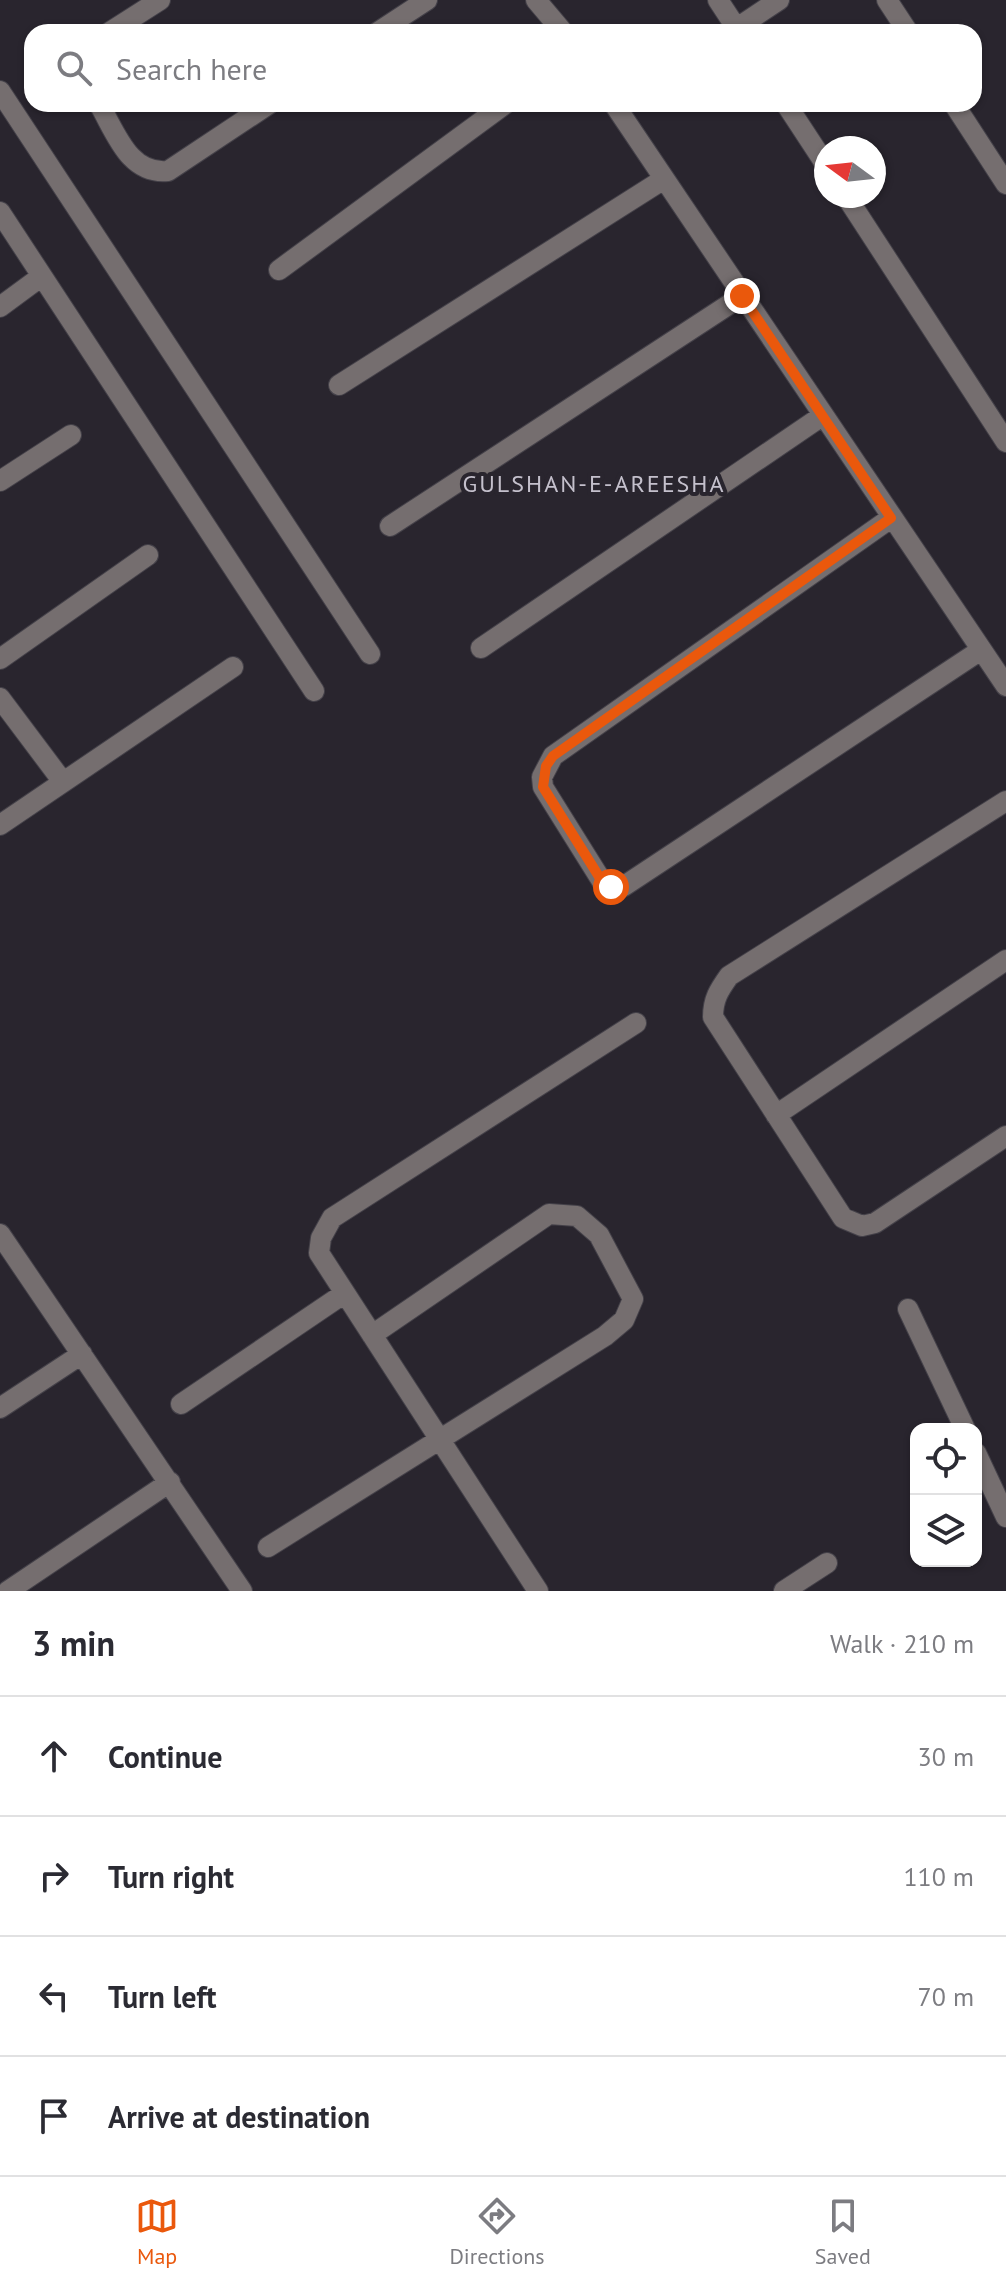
<!DOCTYPE html>
<html lang="en">
<head>
<meta charset="utf-8">
<style>
  body { margin:0; font-family:"PT Sans",sans-serif; background:#f2f2f3; color:#2b2b33 }
  .controls { position:absolute; right:24px; bottom:24px; display:grid; overflow:hidden; border-radius:16px; box-shadow:0 2px 6px #0004 }
  .controls button { width:72px; height:72px; display:grid; place-items:center; padding:0; border:0; border-bottom:2px solid #e1e1e2; background:#fff; color:#2b2b33; font:40px sans-serif }
  .compass { position:absolute; left:814px; top:136px; width:72px; height:72px; border-radius:50%; background:#fff; box-shadow:0 2px 6px #0004; rotate:285deg }
  .stop { position:absolute; width:24px; height:24px; margin:-18px; border:6px solid #ea580c; border-radius:50%; background:#fff }
  .stop.end { background:#ea580c; border-color:#fff; box-shadow:0 2px 8px #0008 }
  .list { margin:0; padding:0; list-style:none }
  h2 { display:flex; justify-content:space-between; align-items:center; height:104px; margin:0; padding:0 32px; font-size:34px }
  h2 small { font-size:26px; font-weight:400; color:#7c7c81 }
  .list li { display:grid; grid-template-columns:52px 1fr auto; gap:24px; align-items:center; box-sizing:border-box; height:120px; padding:0 32px; border-top:2px solid #e1e1e2 }
  .list b { display:block; font-size:30px; white-space:nowrap }
  .list em { font-size:26px; font-style:normal; color:#7c7c81 }
  .icon { flex:none; width:44px; height:44px; fill:none; stroke:currentColor; stroke-width:2; stroke-linecap:round; stroke-linejoin:round }
  .map { position:relative; flex:none; width:1006px; height:1591px; overflow:hidden }
  .search { position:absolute; background:#fff; box-shadow:0 2px 6px #0004; left:24px; right:24px; top:24px; height:88px; display:flex; align-items:center; gap:20px; box-sizing:border-box; padding:0 28px; border-radius:24px; color:#7c7c81; font-size:30px }
  .sheet { height:584px; background:#fff }
  nav { display:flex; justify-content:space-around; align-items:center; box-sizing:border-box; height:112px; border-top:2px solid #e1e1e2; background:#fff; font-size:22px; color:#7c7c81 }
  nav a { display:grid; justify-items:center; gap:4px }
  nav .on { color:#ea580c }
  .map>svg:first-child { display:block }
  .lines { fill:none; stroke-linecap:round; stroke-linejoin:round }
  .minor-casing { stroke:#444149; stroke-width:22 }
  .minor { stroke:#756e6f; stroke-width:20 }
  .route { stroke:#ea580c; stroke-width:10 }
  .labels { text-anchor:middle; stroke-width:8; stroke-linejoin:round; paint-order:stroke }
  .neighbourhood-label { font-size:24px; letter-spacing:2px; fill:#c4c0cc; stroke:#29252e }
</style>
</head>
<body>
<div class="map">
<svg width="1006" height="1591" viewBox="0 0 1006 1591">
  <rect width="100%" height="100%" fill="#29252e"/>
  <g class="lines">
    <g class="minor-casing">
      <path id="minor" d="M536 0 563 32
        M718 0 739 32
        M887 0 908 32
        M737 28 779 0
        M110 32 160 0
        M378 32 427 0
        M0 91 370 654
        M99 104C116 133 129 175 168 171L269 104
        M614 104 1006 686
        M786 104 826 165
        M954 104 1006 184
        M846 196 1006 442
        M0 212 314 691
        M279 270 505 104
        M0 307 42 276
        M339 385 664 179
        M0 481 71 435
        M891 518 553 756 542 777 543 787 603 883 616 888 624 886 981 650
        M390 526 742 296
        M481 648 822 416
        M0 659 148 555
        M0 698 63 782
        M1006 801 729 976C719 990 713 999 713 1017L843 1218 862 1226 875 1223 1006 1136
        M0 825 233 667
        M776 1115 1006 960
        M0 1234 242 1591
        M908 1309 965 1429
        M181 1404 345 1293
        M0 1408 82 1354
        M976 1453 1006 1517
        M268 1547 605 1336 624 1320 633 1299 599 1235 577 1216 549 1214 372 1335
        M8 1591 170 1482
        M538 1591 319 1253 321 1238 332 1218 636 1023
        M784 1591 827 1563"/>
    </g>
    <use href="#minor" class="minor"/>
  </g>
  <g class="lines">
    <path class="route" d="M611 887 603 883 543 787 546 766 553 756 891 518 742 296"/>
  </g>
  <g class="labels">
    <g class="neighbourhood-label">
      <text x="594" y="492">GULSHAN-E-AREESHA</text>
    </g>
  </g>
</svg>
<div class="controls">
<button><svg class="icon" aria-label="locate" viewBox="0 0 24 24"><circle cx="12" cy="12" r="6"/><path d="M12 2v4M12 18v4M2 12h4M18 12h4"/></svg></button>
<button><svg class="icon" aria-label="layers" viewBox="0 0 24 24"><path d="M12 4l9 5-9 5-9-5zM3 14l9 5 9-5"/></svg></button>
</div>
<svg class="compass" viewBox="-18 -18 36 36"><path d="M0-13l5 13h-10z" fill="#e53935"/><path d="M0 13l5-13h-10z" fill="#7c7c81"/></svg>
<div class="stop" style="left:611px;top:887px"></div>
<div class="stop end" style="left:742px;top:296px"></div>
<div class="search"><svg class="icon" aria-label="search" viewBox="0 0 24 24"><circle cx="10" cy="10" r="6"/><path d="M15 15l6 6"/></svg>Search here</div>
</div>
<section class="sheet">
<h2>3 min<small>Walk · 210 m</small></h2>
<ul class="list">
<li><svg class="icon" aria-label="ahead" viewBox="0 0 24 24"><path d="M12 20V5M6 11l6-6 6 6"/></svg><div><b>Continue</b></div><em>30 m</em></li>
<li><svg class="icon" aria-label="right" viewBox="0 0 24 24"><path d="M7 20v-9h11M14 6l5 5-5 5"/></svg><div><b>Turn right</b></div><em>110 m</em></li>
<li><svg class="icon" aria-label="left" viewBox="0 0 24 24"><path d="M17 20v-9H6M10 6l-5 5 5 5"/></svg><div><b>Turn left</b></div><em>70 m</em></li>
<li><svg class="icon" aria-label="arrive" viewBox="0 0 24 24"><path d="M6 21V4h12l-3 4 3 4H6"/></svg><div><b>Arrive at destination</b></div></li>
</ul>
</section>
<nav>
<a class="on"><svg class="icon" aria-label="map" viewBox="0 0 24 24"><path d="M3 6l6-2 6 2 6-2v14l-6 2-6-2-6 2zM9 4v14M15 6v14"/></svg>Map</a>
<a><svg class="icon" aria-label="directions" viewBox="0 0 24 24"><path d="M12 3l9 9-9 9-9-9zM9 14v-3h6M13 9l2 2-2 2"/></svg>Directions</a>
<a><svg class="icon" aria-label="saved" viewBox="0 0 24 24"><path d="M7 4h10v16l-5-4-5 4z"/></svg>Saved</a>
</nav>
</body>
</html>
